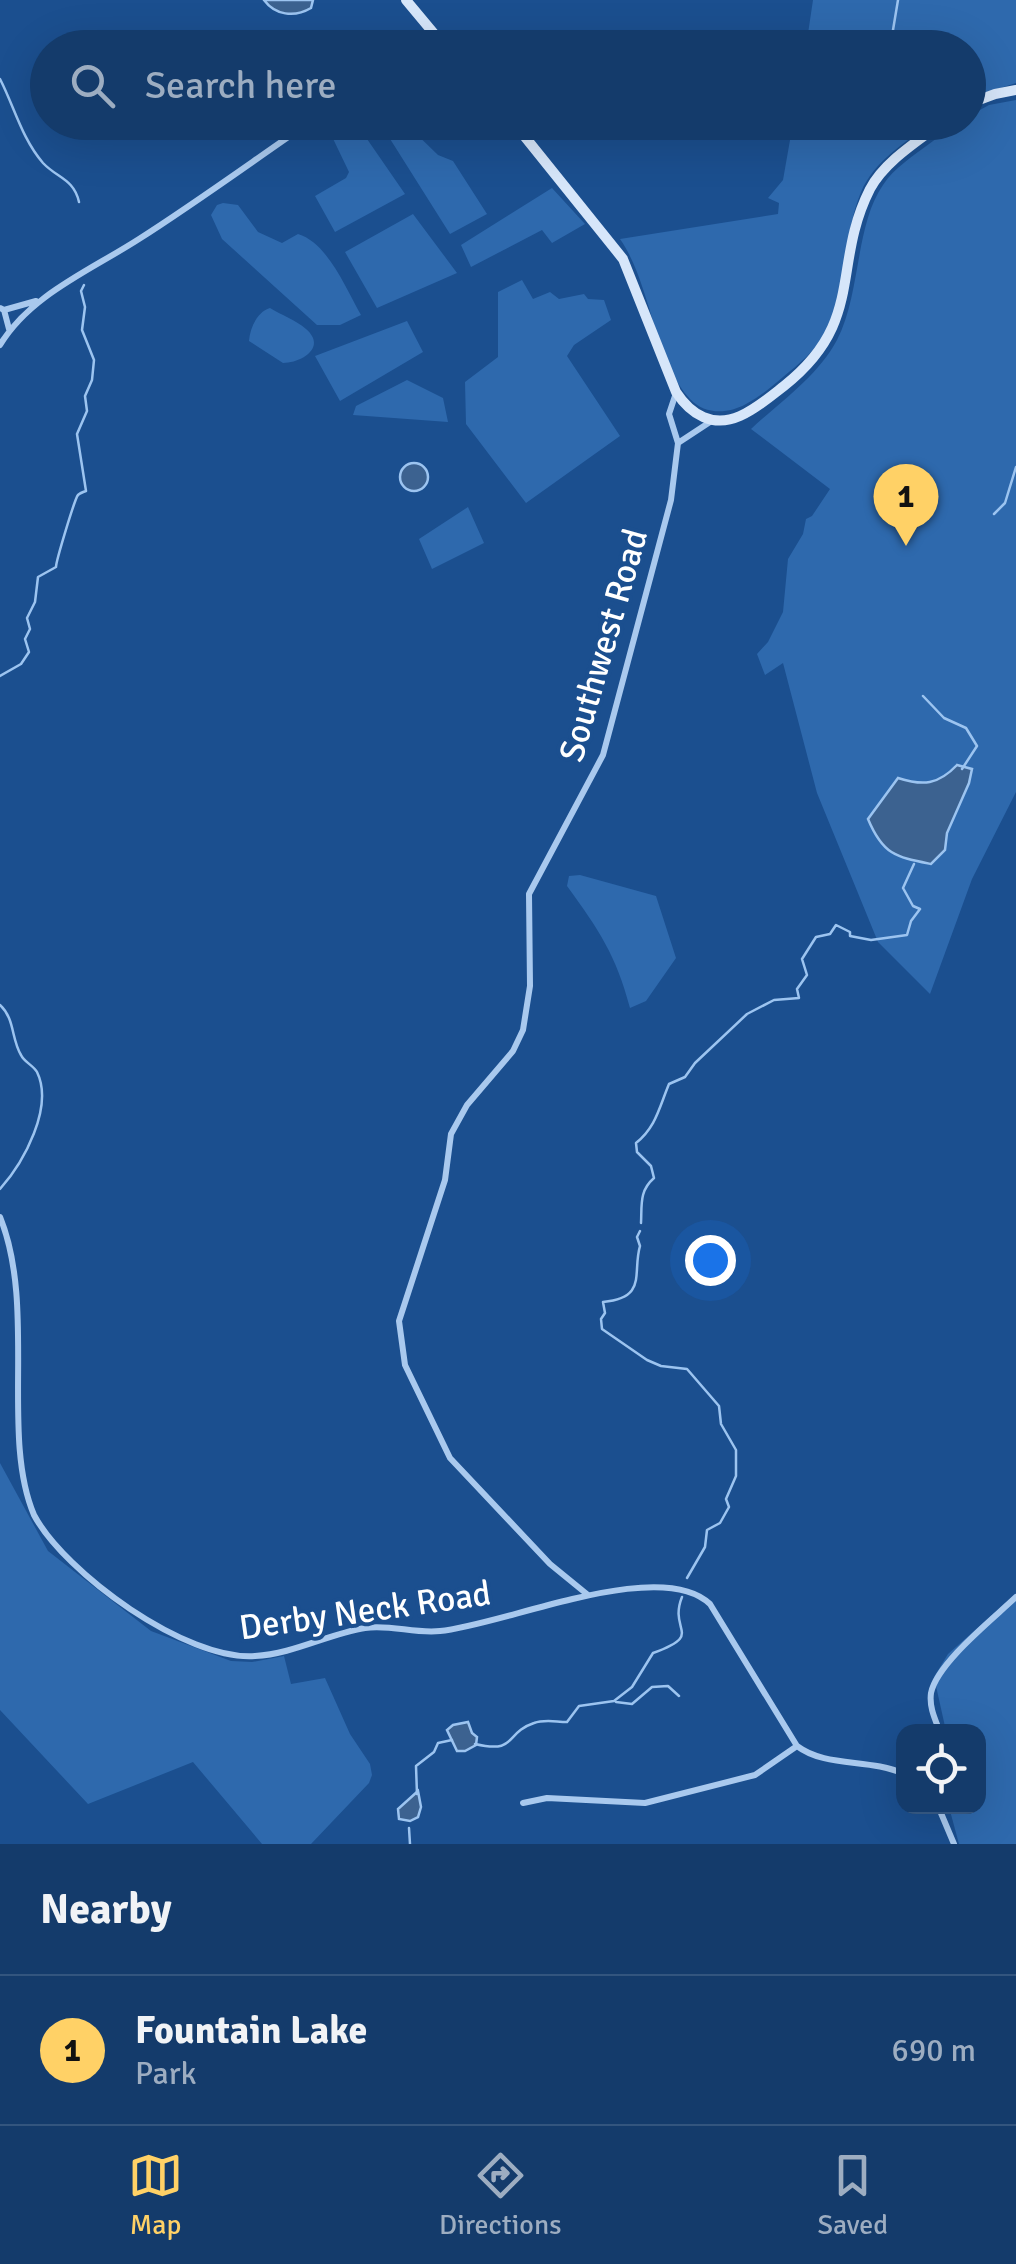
<!DOCTYPE html>
<html lang="en">
<head>
<meta charset="utf-8">
<style>
  body { margin:0; font-family:Signika,sans-serif; background:#214673; color:#f1f3f6 }
  .controls { position:absolute; right:30px; bottom:30px; display:grid; overflow:hidden; border-radius:20px; box-shadow:0 10px 40px #0002 }
  .controls button { width:90px; height:90px; display:grid; place-items:center; padding:0; border:0; border-bottom:2px solid #33557e; background:#143b6b; color:#f1f3f6; font:50px sans-serif }
  .you { position:absolute; left:710px; top:1260px; width:35px; height:35px; margin:-25px; border:8px solid #fff; border-radius:50%; background:#1a73e8; box-shadow:0 0 0 15px #1a73e833 }
  .badge { display:grid; place-items:center; width:65px; height:65px; border-radius:50%; background:#ffd166; color:#111; font-size:32px; font-weight:700 }
  .pin { position:absolute; translate:-50% -82px; filter:drop-shadow(0 2px 5px #0008) }
  .pin::after { content:''; position:absolute; top:52px; width:35px; height:30px; background:inherit; clip-path:polygon(0 0,100% 0,50% 100%) }
  .list { margin:0; padding:0; list-style:none }
  h2 { display:flex; justify-content:space-between; align-items:center; height:130px; margin:0; padding:0 40px; font-size:42px }
  h2 small { font-size:32px; font-weight:400; color:#9dadc1 }
  .list li { display:grid; grid-template-columns:65px 1fr auto; gap:30px; align-items:center; box-sizing:border-box; height:150px; padding:0 40px; border-top:2px solid #33557e }
  .list b { display:block; font-size:38px; white-space:nowrap }
  .list p { margin:0; font-size:32px; white-space:nowrap; color:#9dadc1 }
  .list em { font-size:32px; font-style:normal; color:#9dadc1 }
  .icon { flex:none; width:55px; height:55px; fill:none; stroke:currentColor; stroke-width:2; stroke-linecap:round; stroke-linejoin:round }
  .map { position:relative; flex:none; width:1016px; height:1844px; overflow:hidden }
  .search { position:absolute; background:#143b6b; box-shadow:0 10px 40px #0002; left:30px; right:30px; top:30px; height:110px; display:flex; align-items:center; gap:25px; box-sizing:border-box; padding:0 35px; border-radius:55px; color:#9dadc1; font-size:38px }
  .sheet { height:280px; background:#143b6b }
  nav { display:flex; justify-content:space-around; align-items:center; box-sizing:border-box; height:140px; border-top:2px solid #33557e; background:#143b6b; font-size:28px; color:#9dadc1 }
  nav a { display:grid; justify-items:center; gap:5px }
  nav .on { color:#ffd166 }
  .map>svg:first-child { display:block }
  .green { fill:#2e69ad }
  .water { fill:#3c6290; stroke:#9cc4f0; stroke-width:2.5 }
  .lines { fill:none; stroke-linecap:round; stroke-linejoin:round }
  .stream { stroke:#9cc4f0; stroke-width:2.5 }
  .street { stroke:#a9c9ee; stroke-width:6 }
  .secondary { stroke:#d6e6fa; stroke-width:10 }
  .labels { text-anchor:middle; stroke-width:8; stroke-linejoin:round; paint-order:stroke }
  .street-label { font-size:35px; fill:#fff; stroke:#1b4f8f }
</style>
</head>
<body>
<div class="map">
<svg width="1016" height="1844" viewBox="0 0 1016 1844">
  <rect width="100%" height="100%" fill="#1b4f8f"/>
  <path class="green" d="M813 0H1016V83L969 98 968 48 806 47Z
    M1016 100V792L972 879 930 994 878 942 817 793 783 663 765 675 757 654 768 642 783 612 788 559 803 534 806 519 812 516 830 489 751 429C780 402 818 376 837 340 861 294 855 225 883 185 894 168 913 156 929 144 942 135 953 123 968 122L969 116 989 105Z
    M325 122 356 123 405 194 335 232 315 196 346 178 349 172Z
    M380 123H405L438 155 453 161 487 214 450 234Z
    M793 123H931C906 142 874 161 861 192 843 235 847 293 825 333 815 351 799 364 783 377 771 387 760 397 746 404 728 414 705 415 690 399 654 361 651 283 620 239L778 214 779 203 768 198 783 180Z
    M552 188 585 224 552 243 542 230 471 267 461 245Z
    M223 203 238 205 258 232 282 243 298 234C328 243 346 289 361 315L340 325H317L222 239 211 215 217 205Z
    M413 214 457 273 377 308 345 252Z
    M522 280 533 299 550 292 559 299 584 294 588 299 604 300 611 320 574 345 567 356 620 436 526 503 466 424 465 382 498 357V292Z
    M270 308C281 315 296 320 306 329 327 347 302 363 283 363L249 341C250 328 257 312 270 308Z
    M407 321 423 352 340 401 315 356Z
    M407 380 443 398 448 422 353 415 356 406Z
    M468 507 484 543 432 569 419 539Z
    M580 875 656 896 676 958 646 1001 630 1008C616 955 599 930 567 886L569 876Z
    M0 1463 48 1551 151 1631 231 1661 252 1662 284 1656 291 1684 325 1678 350 1734 370 1764 372 1775 369 1783 311 1844H262L193 1762 88 1804 0 1710Z
    M1016 1594V1844H959L949 1807 978 1806V1732L946 1731 934 1677 948 1654Z"/>
  <path class="water" d="M264 0H313L311 8C294 18 275 15 264 0Z
    M400 477a14 14 0 1 1 28 0a14 14 0 1 1-28 0Z
    M957 765 972 769 969 783 947 833 945 850 931 864C896 857 883 855 868 819L898 778C923 786 938 785 957 765Z
    M468 1722 472 1733 477 1737 476 1745 465 1751H457L447 1730 453 1725Z
    M418 1791 421 1807 418 1817 410 1821 399 1819 398 1809Z"/>
  <g class="lines">
    <path class="stream" d="M890 48 898 0
      M0 79C14 106 22 139 43 163 57 178 74 179 79 202
      M994 514 1005 503 1016 467
      M0 676 21 664 29 652 25 639 30 629 27 618 35 602 38 577 56 567C56 561 75 498 78 495 80 493 83 492 86 491L77 434 87 411 85 396 92 380 94 360 82 330 85 307 81 291 84 285
      M923 696 944 718 966 728 977 746 962 769
      M0 1005C15 1019 11 1038 21 1055 24 1062 33 1065 37 1072 54 1107 24 1162 0 1189
      M641 1223C642 1205 639 1191 654 1178L651 1166 637 1152 636 1143C656 1127 659 1108 669 1084L685 1077 695 1063 747 1014 774 1000 799 998 797 989 807 975 802 959 816 937 830 934 836 925 850 932V936L871 940 907 935 911 921 920 909 913 906 903 888 914 864
      M640 1231 637 1237 640 1246C632 1273 648 1298 603 1302L605 1313 601 1319 602 1329 647 1360 661 1366 687 1369 719 1406 721 1424 736 1450V1476L726 1499 729 1507 720 1523 707 1530 705 1547 687 1578
      M616 1702 632 1704 652 1687 668 1686 679 1696
      M475 1744C518 1754 504 1733 534 1723 545 1719 556 1722 567 1722L579 1706 614 1701 632 1687 653 1653C705 1634 668 1632 682 1597
      M417 1794 416 1766 434 1752 438 1743 452 1740
      M409 1828 410 1844"/>
    <path class="street" d="M416 48 434 34
      M0 308 4 310 9 329
      M4 310 36 301
      M0 345C30 295 91 270 139 239 197 202 253 161 310 122
      M678 443 713 420
      M0 1217C37 1308 0 1435 34 1515 65 1573 186 1661 255 1656 293 1654 328 1634 365 1628 390 1624 415 1634 440 1631 504 1625 660 1556 710 1604L797 1746C826 1768 870 1758 904 1774
      M588 1595 550 1564 450 1458 405 1365 399 1321 445 1180 451 1134 467 1105 513 1051 523 1030 530 986 529 894 603 755 671 500 678 443 669 414 676 393
      M940 1732C935 1719 929 1707 931 1693 937 1663 993 1619 1016 1597
      M523 1803 547 1798 645 1803 755 1775 797 1746
      M938 1806 954 1844"/>
    <path class="secondary" d="M406 0 446 48
      M968 104 995 94 1016 90
      M513 122 623 259 676 392C691 415 713 428 740 416 756 409 770 397 784 386 866 321 831 266 870 189 885 161 918 141 943 122"/>
  </g>
  <g class="labels">
    <g class="street-label">
      <text transform="translate(603 645) rotate(-74)" y="12">Southwest Road</text>
      <text transform="translate(365 1610) rotate(-8)" y="12">Derby Neck Road</text>
    </g>
  </g>
</svg>
<div class="controls">
<button><svg class="icon" aria-label="locate" viewBox="0 0 24 24"><circle cx="12" cy="12" r="6"/><path d="M12 2v4M12 18v4M2 12h4M18 12h4"/></svg></button>
</div>
<div class="you"></div>
<div class="pin badge" style="left:906px;top:546px">1</div>
<div class="search"><svg class="icon" aria-label="search" viewBox="0 0 24 24"><circle cx="10" cy="10" r="6"/><path d="M15 15l6 6"/></svg>Search here</div>
</div>
<section class="sheet">
<h2>Nearby<small></small></h2>
<ul class="list">
<li><span class="badge">1</span><div><b>Fountain Lake</b><p>Park</p></div><em>690 m</em></li>
</ul>
</section>
<nav>
<a class="on"><svg class="icon" aria-label="map" viewBox="0 0 24 24"><path d="M3 6l6-2 6 2 6-2v14l-6 2-6-2-6 2zM9 4v14M15 6v14"/></svg>Map</a>
<a><svg class="icon" aria-label="directions" viewBox="0 0 24 24"><path d="M12 3l9 9-9 9-9-9zM9 14v-3h6M13 9l2 2-2 2"/></svg>Directions</a>
<a><svg class="icon" aria-label="saved" viewBox="0 0 24 24"><path d="M7 4h10v16l-5-4-5 4z"/></svg>Saved</a>
</nav>
</body>
</html>
